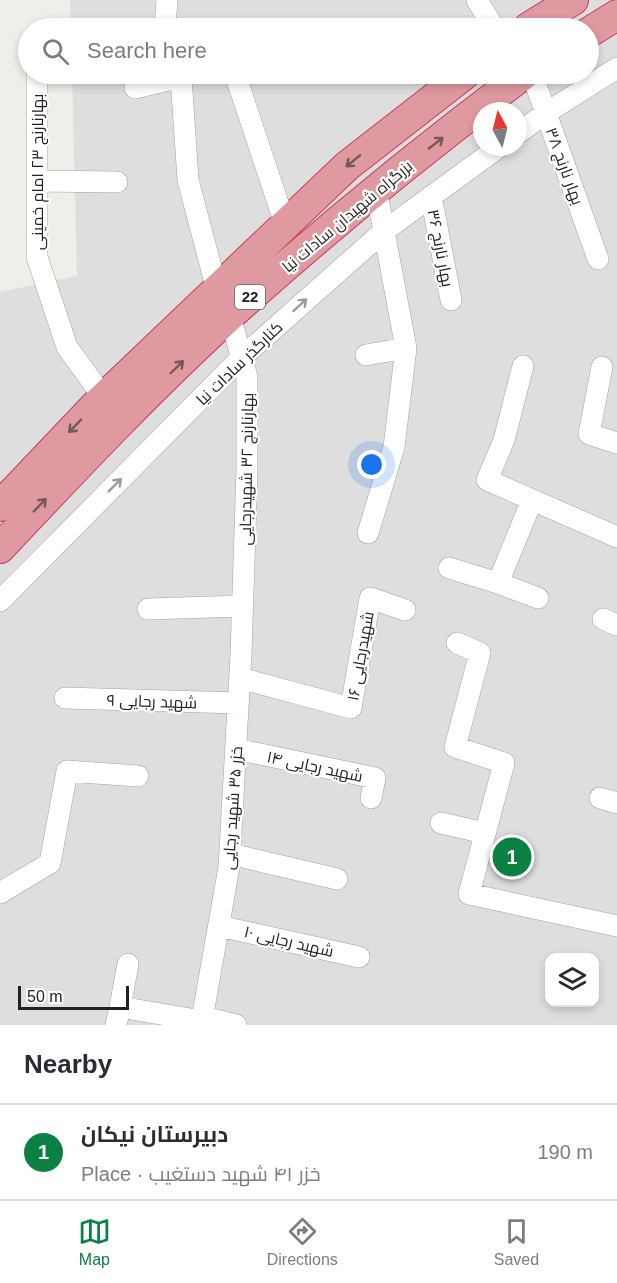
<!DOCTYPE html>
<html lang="en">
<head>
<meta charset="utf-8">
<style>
  body { margin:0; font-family:Arial,Cairo,sans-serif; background:#f2f2f3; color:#2b2b33 }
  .controls { position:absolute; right:18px; bottom:18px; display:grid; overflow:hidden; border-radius:12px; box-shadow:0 3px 9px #0003 }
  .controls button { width:54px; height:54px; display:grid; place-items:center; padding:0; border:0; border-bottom:2px solid #e1e1e2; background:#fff; color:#2b2b33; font:30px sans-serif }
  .compass { position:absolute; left:473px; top:102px; width:54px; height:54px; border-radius:50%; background:#fff; box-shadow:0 3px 9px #0003; rotate:353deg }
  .scale { position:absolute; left:18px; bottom:15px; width:111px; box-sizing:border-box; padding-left:6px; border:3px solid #212121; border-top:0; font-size:16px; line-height:21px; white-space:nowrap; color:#212121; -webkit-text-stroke:4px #fff; paint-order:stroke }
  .you { position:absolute; left:372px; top:465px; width:21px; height:21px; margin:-15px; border:4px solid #fff; border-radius:50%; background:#1a73e8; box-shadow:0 0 0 9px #1a73e833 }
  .badge { display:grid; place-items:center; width:39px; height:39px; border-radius:50%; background:#0b8043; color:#fff; font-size:20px; font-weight:700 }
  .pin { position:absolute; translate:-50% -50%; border:3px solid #fff; box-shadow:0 2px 6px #0006 }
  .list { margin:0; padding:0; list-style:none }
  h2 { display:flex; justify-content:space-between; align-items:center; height:78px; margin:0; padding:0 24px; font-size:26px }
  h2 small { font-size:20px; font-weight:400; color:#7c7c81 }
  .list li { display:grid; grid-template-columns:39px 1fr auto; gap:18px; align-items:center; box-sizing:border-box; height:96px; padding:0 24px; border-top:2px solid #e1e1e2 }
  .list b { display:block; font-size:22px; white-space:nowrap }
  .list p { margin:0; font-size:20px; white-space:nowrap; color:#7c7c81 }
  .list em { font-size:20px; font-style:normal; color:#7c7c81 }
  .icon { flex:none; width:33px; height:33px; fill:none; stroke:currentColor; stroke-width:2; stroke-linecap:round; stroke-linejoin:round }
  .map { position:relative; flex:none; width:617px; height:1025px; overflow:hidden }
  .search { position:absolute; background:#fff; box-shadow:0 3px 9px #0003; left:18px; right:18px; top:18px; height:66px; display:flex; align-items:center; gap:15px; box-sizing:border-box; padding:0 21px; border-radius:33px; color:#7c7c81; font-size:22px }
  .sheet { height:174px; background:#fff }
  nav { display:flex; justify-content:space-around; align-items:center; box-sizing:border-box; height:84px; border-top:2px solid #e1e1e2; background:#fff; font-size:16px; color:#7c7c81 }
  nav a { display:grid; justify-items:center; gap:3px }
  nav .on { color:#0b8043 }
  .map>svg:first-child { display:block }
  .residential { fill:#dfdede; fill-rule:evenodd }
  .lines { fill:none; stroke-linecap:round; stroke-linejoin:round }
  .minor-casing { stroke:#a2a2a2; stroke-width:22 }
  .highway-casing { stroke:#c93a5f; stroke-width:32 }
  .minor { stroke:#fff; stroke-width:21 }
  .highway { stroke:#df99a0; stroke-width:30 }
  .oneway { stroke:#76575a }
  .oneway2 { stroke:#9b9b9b }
  .labels { text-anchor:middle; stroke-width:4.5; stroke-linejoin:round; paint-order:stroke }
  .shield { fill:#fff; stroke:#646464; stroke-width:1.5 }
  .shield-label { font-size:15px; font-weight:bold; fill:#212121 }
  .street-label { font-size:16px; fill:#212121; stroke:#fff }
</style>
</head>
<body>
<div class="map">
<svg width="617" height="1025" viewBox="0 0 617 1025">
  <rect width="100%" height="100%" fill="#f0eee9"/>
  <path class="residential" d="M70 0H617V1025H0V292L77 276 72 74H588V28H71ZM482 111H518V147H482ZM550 958H594V1002H550Z"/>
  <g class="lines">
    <g class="minor-casing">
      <path id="minor" d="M477 0 494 28
        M165 28 167 0
        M37 74V257L67 347 104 398
        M235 74 285 224
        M532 74 598 259
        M135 88 181 77 188 180 217 290
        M518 133 546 113 617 68
        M37 181 117 182
        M431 196 451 300
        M366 355 406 348
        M523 366 504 440 487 480 617 537
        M602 367 589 434 617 443
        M368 533 394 447 406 348 376 189
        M449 568 498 583 532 500
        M498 583 538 598
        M0 601 241 358 384 231 499 147
        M148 609 243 606
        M603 619 617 625
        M457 643 480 653 455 747 504 763 469 894 617 926
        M240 678 351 708 370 598 405 610
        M65 698 238 703
        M236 749 375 778 371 798
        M600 798 617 803
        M441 823 485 833
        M230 854 337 879
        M0 893 50 863 67 771 138 776
        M219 926 359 957
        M128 964 120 1007 202 1021
        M203 1017 236 1025
        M116 1025 120 1007
        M201 1025 229 867 241 654 247 469V377L230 316"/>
    </g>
    <g class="highway-casing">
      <path id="highway" d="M528 28 573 0
        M588 33 617 15
        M0 506 95 406 347 166 465 74
        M0 548C80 463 160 378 247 300 336 221 429 145 524 74"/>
    </g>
    <use href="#minor" class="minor"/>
    <use href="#highway" class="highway"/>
  </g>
  <defs><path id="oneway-shaft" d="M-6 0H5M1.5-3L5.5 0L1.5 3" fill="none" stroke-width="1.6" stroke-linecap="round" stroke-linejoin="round" transform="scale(1.5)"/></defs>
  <g class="oneway">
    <use href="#oneway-shaft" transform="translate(436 143) rotate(-38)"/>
    <use href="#oneway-shaft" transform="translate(353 161) rotate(141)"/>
    <use href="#oneway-shaft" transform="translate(177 367) rotate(-44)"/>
    <use href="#oneway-shaft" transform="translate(75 426) rotate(134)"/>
    <use href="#oneway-shaft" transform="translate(40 505) rotate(-46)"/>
  </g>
  <g class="oneway2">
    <use href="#oneway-shaft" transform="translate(300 305) rotate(-42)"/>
    <use href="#oneway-shaft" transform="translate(115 485) rotate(-45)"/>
  </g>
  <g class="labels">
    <rect class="shield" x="235" y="285" width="30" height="24" rx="4.5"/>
    <g class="shield-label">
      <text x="250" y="302">22</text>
    </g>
    <g class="street-label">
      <text transform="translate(565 166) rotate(70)" y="6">بهار نارنج ۳۸</text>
      <text transform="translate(37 172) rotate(-90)" y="6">بهارنارنج ۲۳ امام خمینی</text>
      <text transform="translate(347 216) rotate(-40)" y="6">بزرگراه شهیدان سادات نیا</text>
      <text transform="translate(441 248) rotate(79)" y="6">بهار نارنج ۳۶</text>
      <text transform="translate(239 363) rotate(-44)" y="6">کنارگذر سادات نیا</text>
      <text transform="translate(246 469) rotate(-89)" y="6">بهارنارنج ۳۲ شهیدرجایی</text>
      <text transform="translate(360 656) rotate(-80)" y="6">شهیدرجایی ۱۶</text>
      <text transform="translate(152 701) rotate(2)" y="6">شهید رجایی ۹</text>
      <text transform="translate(315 766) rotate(12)" y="6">شهید رجایی ۱۴</text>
      <text transform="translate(232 808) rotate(-86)" y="6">خزر ۳۵ شهید رجایی</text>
      <text transform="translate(289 941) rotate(13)" y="6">شهید رجایی ۱۰</text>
    </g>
  </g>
</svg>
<div class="controls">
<button><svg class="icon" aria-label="layers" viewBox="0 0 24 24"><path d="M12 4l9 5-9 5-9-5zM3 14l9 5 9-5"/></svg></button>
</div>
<svg class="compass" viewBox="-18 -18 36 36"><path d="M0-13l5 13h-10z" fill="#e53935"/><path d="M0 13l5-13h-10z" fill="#7c7c81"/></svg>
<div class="scale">50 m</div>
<div class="you"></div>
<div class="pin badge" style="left:512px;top:857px">1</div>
<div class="search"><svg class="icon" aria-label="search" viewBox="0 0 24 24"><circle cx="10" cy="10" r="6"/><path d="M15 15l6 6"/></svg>Search here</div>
</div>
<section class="sheet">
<h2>Nearby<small></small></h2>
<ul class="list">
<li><span class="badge">1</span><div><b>دبیرستان نیکان</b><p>Place · خزر ۴۱ شهید دستغیب</p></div><em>190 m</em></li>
</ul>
</section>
<nav>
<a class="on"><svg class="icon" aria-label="map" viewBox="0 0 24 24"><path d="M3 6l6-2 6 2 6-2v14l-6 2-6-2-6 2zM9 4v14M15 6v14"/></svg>Map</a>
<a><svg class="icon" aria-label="directions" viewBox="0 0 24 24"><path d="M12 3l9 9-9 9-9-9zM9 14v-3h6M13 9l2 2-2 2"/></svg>Directions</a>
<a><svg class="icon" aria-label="saved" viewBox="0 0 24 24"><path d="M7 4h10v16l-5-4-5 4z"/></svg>Saved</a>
</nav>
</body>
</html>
